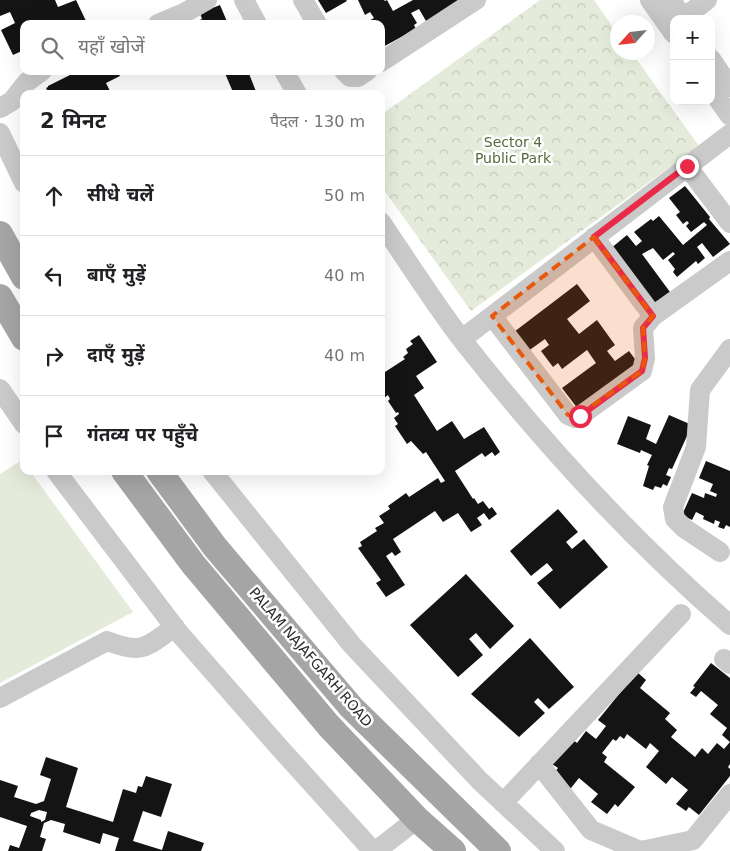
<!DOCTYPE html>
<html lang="hi">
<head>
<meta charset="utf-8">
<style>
  body { margin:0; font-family:"DejaVu Sans","Noto Sans Devanagari",sans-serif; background:#f2f2f2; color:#202124 }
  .controls { position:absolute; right:15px; top:15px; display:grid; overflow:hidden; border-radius:10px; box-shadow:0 5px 20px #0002 }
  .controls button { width:45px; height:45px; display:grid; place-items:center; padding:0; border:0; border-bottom:1px solid #e0e0e0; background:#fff; color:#202124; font:25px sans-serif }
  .compass { position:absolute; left:610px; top:15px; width:45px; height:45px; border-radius:50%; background:#fff; box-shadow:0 5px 20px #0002; rotate:243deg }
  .stop { position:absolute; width:15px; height:15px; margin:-11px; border:4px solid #e92b49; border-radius:50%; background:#fff }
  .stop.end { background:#e92b49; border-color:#fff; box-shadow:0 1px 5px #0008 }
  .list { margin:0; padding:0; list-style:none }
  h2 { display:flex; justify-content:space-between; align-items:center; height:65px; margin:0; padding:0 20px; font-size:21px }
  h2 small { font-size:16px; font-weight:400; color:#757577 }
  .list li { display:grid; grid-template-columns:32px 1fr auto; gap:15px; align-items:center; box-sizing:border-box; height:80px; padding:0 20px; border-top:1px solid #e0e0e0 }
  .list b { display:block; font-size:19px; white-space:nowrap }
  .list em { font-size:16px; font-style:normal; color:#757577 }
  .icon { flex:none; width:28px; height:28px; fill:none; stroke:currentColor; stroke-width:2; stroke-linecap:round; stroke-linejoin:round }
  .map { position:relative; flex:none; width:730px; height:851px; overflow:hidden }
  .search { position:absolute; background:#fff; box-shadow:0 5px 20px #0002; left:20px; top:20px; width:365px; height:55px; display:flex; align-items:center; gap:12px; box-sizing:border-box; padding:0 18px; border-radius:10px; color:#757577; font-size:19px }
  .panel { position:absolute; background:#fff; box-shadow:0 5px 20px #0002; left:20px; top:90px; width:365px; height:385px; border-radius:10px }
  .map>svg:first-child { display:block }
  .park { fill:url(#park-crowns) }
  .pitch { fill:#e5ebda }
  .building { fill:#141414; fill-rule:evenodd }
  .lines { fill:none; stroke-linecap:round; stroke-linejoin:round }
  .minor { stroke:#cacaca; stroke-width:20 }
  .major { stroke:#a5a5a5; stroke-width:26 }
  .route { stroke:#e92b49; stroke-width:6 }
  .marked { fill:#e8590c; fill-opacity:0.2; stroke:#e8590c; stroke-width:4; stroke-dasharray:10 6; stroke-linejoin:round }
  .labels { text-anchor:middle; stroke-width:5; stroke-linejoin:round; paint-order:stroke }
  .park-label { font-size:14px; fill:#546a3a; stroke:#fff }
  .street-label { font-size:14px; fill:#2d2d2d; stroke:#fff }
</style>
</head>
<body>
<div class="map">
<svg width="730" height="851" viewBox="0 0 730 851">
  <defs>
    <pattern id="park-crowns" width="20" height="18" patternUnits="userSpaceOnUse" patternTransform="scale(1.25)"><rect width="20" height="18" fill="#e5ebda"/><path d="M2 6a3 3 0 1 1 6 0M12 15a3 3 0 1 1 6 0" fill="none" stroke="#c5cabb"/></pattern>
  </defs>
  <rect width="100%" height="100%" fill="#fff"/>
  <path class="park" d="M540 0H594L617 33 618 52 632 53 699 146 471 311 381 186V115Z"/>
  <path class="pitch" d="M22 460 24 471H30L133 612 0 683V474Z"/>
  <path class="building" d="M0 0H55L58 7 76 0 86 21 81 24H24V50L13 55 1 30 15 23 10 12 0 16Z
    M318 0H346L347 1 326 13Z
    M358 0H384L385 1 387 0 393 11 413 0H475L426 21 419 9 411 13 417 23 414 25 416 29 381 48V24H368L367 22 374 18 370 12 365 15Z
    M220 5 228 24H191L202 19 200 13Z
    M78 71H117L120 76 106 83 111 93 110 94H49L46 88 48 87V86Z
    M224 71H248L257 94H230L233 92Z
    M685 186 710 217 709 219 730 244 713 257 702 243 697 247 705 258 698 264 696 261 677 277 673 272 675 269 668 260 675 254 673 252 663 260 653 248 642 254 670 292 651 306 610 249 627 235 636 246 642 241 634 232 651 219 653 221 659 216 683 245 707 225 704 222 691 232 686 226 689 223 687 221 683 224 676 215 680 212 669 198Z
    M577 284 590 301 567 319 579 334 597 320 615 345 607 351 615 361 629 351 638 363 578 409 562 388 596 363 587 350 562 369 558 363 553 367 541 351 549 345 545 339 524 354 510 335Z
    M419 335 437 362 416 376 424 388 414 395 437 431 452 421 464 439 484 427 500 452 495 456 492 452 485 457 482 453 455 471 473 499 474 498 478 504 483 501 489 509 492 507 497 514 489 520 484 513 477 518 482 525 471 532 458 513 443 522 435 511 393 539 401 552 395 556 392 552 386 556 405 585 386 597 376 583 381 580 358 548 362 546 360 542 377 531 375 528 384 523 379 516 390 509 388 506 406 493 409 497 438 478 441 483 445 481 426 452 423 454 411 441 407 444 395 426 398 424 394 418 399 414 398 412 396 413 388 401 390 399 388 395 384 398 381 394V367L385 372 405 359 403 357 408 353 406 349 413 344 410 341Z
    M669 415 692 425 672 469 669 468 666 475 671 477 667 486 663 484 661 488 655 486 653 490 643 486 649 466 647 465 652 455 641 450 640 453 617 444 628 416 651 425 646 439 656 444Z
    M706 461 730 471V527L726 525 724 529 718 527 720 522 715 520 714 524 703 519 704 516 696 512 692 520 682 515 692 493 704 498 705 493 716 497 717 494 710 491 713 484 699 478Z
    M558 509 578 532 566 542 572 549 584 539 608 567 560 609 537 583 553 570 547 563 531 576 510 551Z
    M466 574 514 626 490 649 476 633 469 639 483 655 458 677 410 625Z
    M530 638 574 687 549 709 538 698 534 702 545 713 519 737 471 694Z
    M711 663 730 678V742L722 735 727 728 710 714 718 705 701 691 696 697 690 693 695 687 693 686Z
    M637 672 646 680 640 688 670 713 665 719 677 730 671 737 695 757 702 748 708 754 717 743 724 749 730 742V764L728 767 730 769V776L699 815 689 807 686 811 676 804 688 790 672 777 666 784 646 767 659 751 650 743 646 749 627 734 624 739 620 736 616 741 613 739 602 753 607 757 604 762 635 787 618 807 615 804 607 814 591 802 598 794 579 778 567 793 554 773 558 768 552 764 572 739 577 743 586 731 596 739 606 726 598 720Z
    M46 757 78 768 66 807 113 822 123 789 136 793 138 786 142 787 146 776 172 784 161 817 143 811 133 841 162 850 168 831 204 843 201 851H115L119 838 103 833 100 844 63 832 65 824 51 820 44 823 40 837 46 839 42 851H8L10 845 19 848 27 826 0 817V780L18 786 14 797 36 804 44 801 51 779 40 775ZM39 810 47 812 45 820 41 822V820L30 816 31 813Z"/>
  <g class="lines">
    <path class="minor" d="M244 0 257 24
      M303 0 317 24
      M650 0 674 34
      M671 0 684 19
      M683 18 707 0
      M158 24 184 13 207 0
      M711 59 730 87
      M381 62 476 0
      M284 71 297 94
      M344 71 350 77H358L367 71
      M711 89 730 116
      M0 108 12 101 27 82 42 71
      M0 133 24 183
      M687 166 730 223
      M381 222C408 262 434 303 463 341 543 443 632 540 730 625
      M594 237 653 316
      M492 316 568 415 575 418 580 416 642 371 645 358 643 328 653 316 730 261
      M462 339 730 134
      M0 389 24 424
      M56 471 179 633 278 746 373 851
      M212 471 352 645 480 781 555 851
      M720 552 684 528 675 519 673 507 696 447 700 390 730 349
      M724 659 730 664
      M0 698 107 641C144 655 145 647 175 627
      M539 764 591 830 640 851
      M503 803 681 614
      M376 851 417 819
      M641 851 693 840 730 794"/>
    <path class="major" d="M0 234 24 277
      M0 297 24 338
      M124 471 193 564 329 726 417 819 453 851
      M159 471 215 547 351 707 498 851"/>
  </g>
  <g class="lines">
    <path class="route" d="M580 416 642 371 645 358 643 328 653 316 594 237 687 166"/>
  </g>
  <path class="marked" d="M594 237 653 316 643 328 645 358 642 371 575 418 568 415 492 316Z"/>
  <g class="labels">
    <g class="park-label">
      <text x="513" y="147">Sector 4<tspan x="513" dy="16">Public Park</tspan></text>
    </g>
    <g class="street-label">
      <text transform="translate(311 657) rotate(49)" y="5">PALAM NAJAFGARH ROAD</text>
    </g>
  </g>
</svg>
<div class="controls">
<button>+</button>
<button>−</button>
</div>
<svg class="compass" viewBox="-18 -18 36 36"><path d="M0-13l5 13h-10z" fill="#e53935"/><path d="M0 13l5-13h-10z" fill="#757577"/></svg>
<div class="stop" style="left:580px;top:416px"></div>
<div class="stop end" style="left:687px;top:166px"></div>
<div class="search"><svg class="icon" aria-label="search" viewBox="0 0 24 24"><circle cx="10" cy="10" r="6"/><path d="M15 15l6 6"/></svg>यहाँ खोजें</div>
<section class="panel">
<h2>2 मिनट<small>पैदल · 130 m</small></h2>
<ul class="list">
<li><svg class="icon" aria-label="ahead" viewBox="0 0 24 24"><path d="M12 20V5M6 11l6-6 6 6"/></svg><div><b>सीधे चलें</b></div><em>50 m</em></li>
<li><svg class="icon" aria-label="left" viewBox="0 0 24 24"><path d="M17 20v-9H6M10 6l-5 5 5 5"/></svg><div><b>बाएँ मुड़ें</b></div><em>40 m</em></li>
<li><svg class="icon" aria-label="right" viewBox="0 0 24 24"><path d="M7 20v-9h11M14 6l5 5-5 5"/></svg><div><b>दाएँ मुड़ें</b></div><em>40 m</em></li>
<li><svg class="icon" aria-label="arrive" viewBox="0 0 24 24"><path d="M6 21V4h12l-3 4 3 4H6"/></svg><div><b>गंतव्य पर पहुँचे</b></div></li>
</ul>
</section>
</div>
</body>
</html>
